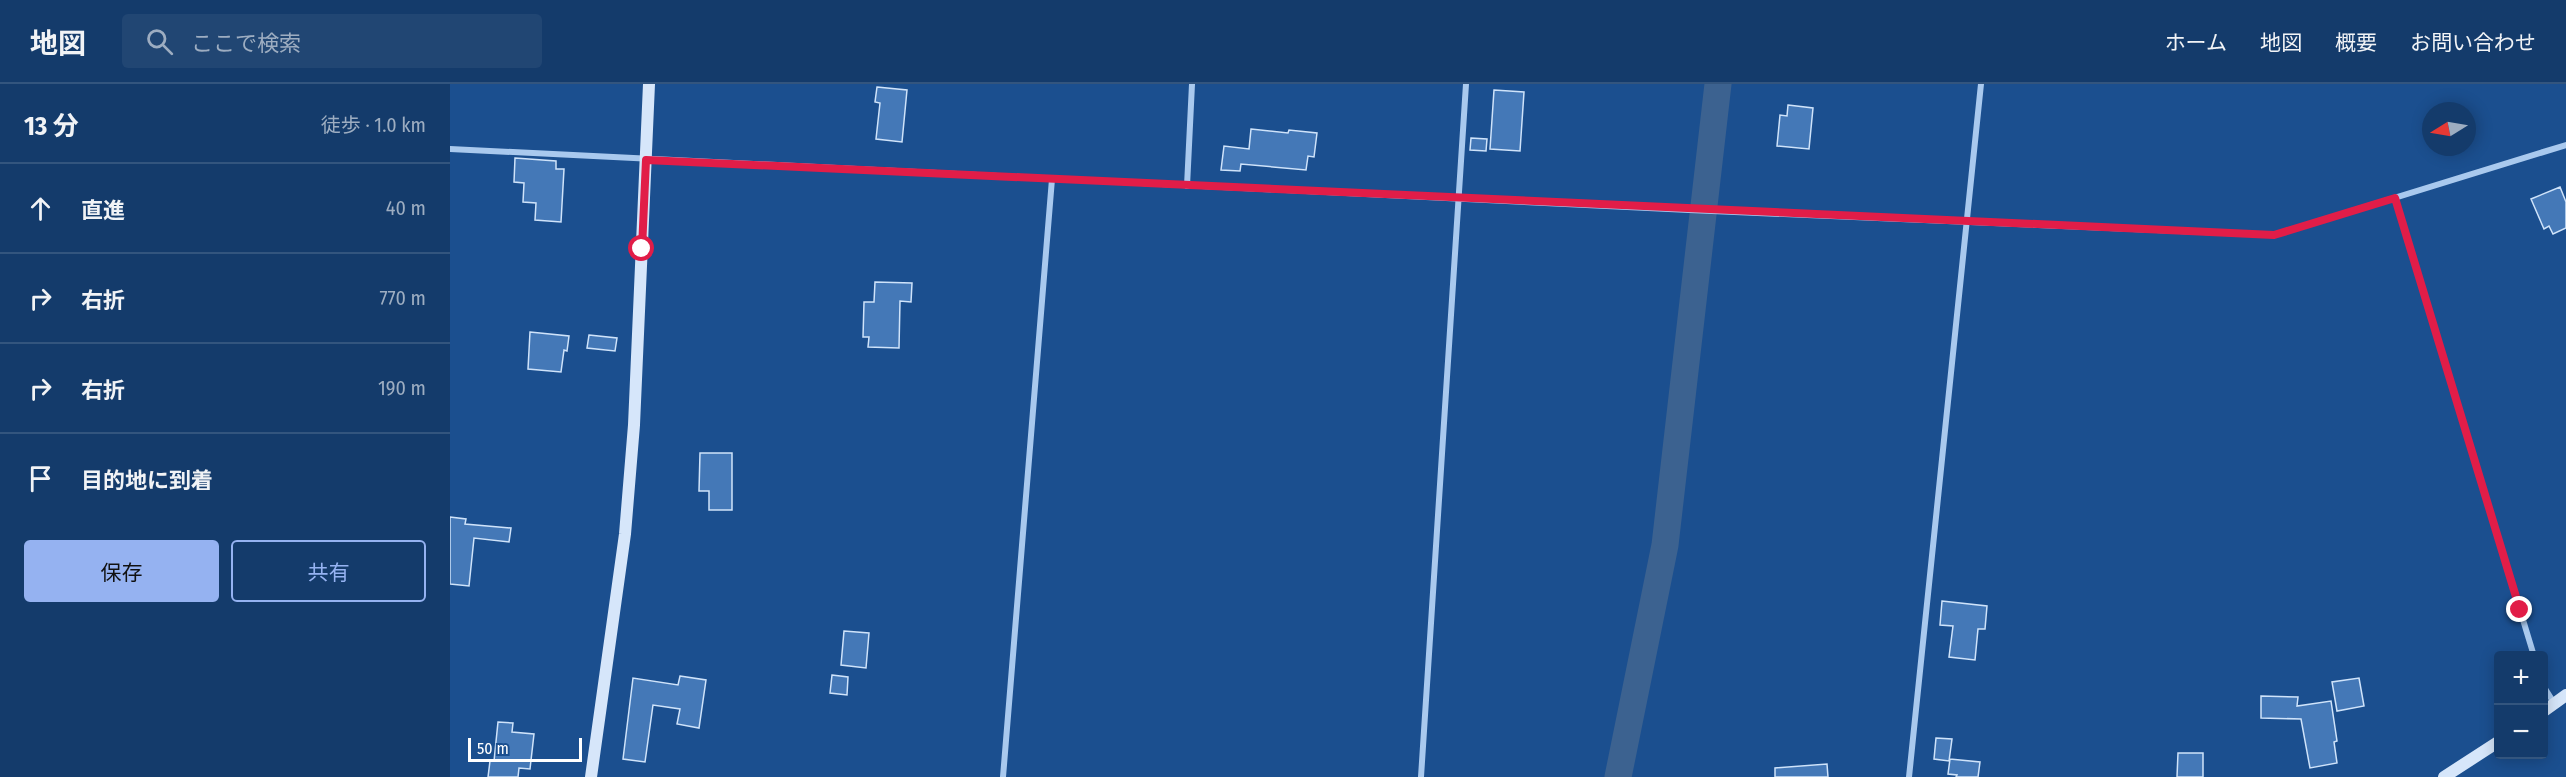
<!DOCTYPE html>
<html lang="ja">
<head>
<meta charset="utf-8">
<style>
  body { margin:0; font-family:"Fira Sans Condensed","Noto Sans JP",sans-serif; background:#214673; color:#f1f3f6 }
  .controls { position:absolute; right:18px; bottom:18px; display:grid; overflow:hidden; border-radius:6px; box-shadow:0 3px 15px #0003 }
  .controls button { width:54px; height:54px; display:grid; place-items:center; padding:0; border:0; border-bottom:2px solid #33557e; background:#143b6b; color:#f1f3f6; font:30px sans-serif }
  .compass { position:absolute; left:1972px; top:18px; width:54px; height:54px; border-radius:50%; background:#143b6b; box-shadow:0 3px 15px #0003; rotate:259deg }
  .scale { position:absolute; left:18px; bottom:15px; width:114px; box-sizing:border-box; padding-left:6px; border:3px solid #fff; border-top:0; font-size:16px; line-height:21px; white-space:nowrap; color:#fff; -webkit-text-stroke:4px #1b4f8f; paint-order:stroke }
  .stop { position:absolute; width:18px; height:18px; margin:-14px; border:4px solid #e11d48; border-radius:50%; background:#fff }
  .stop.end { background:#e11d48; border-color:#fff; box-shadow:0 2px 6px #0008 }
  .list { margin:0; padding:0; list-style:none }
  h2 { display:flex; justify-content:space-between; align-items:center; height:78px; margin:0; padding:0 24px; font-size:26px }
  h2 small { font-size:20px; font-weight:400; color:#9dadc1 }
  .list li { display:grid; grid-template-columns:39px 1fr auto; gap:18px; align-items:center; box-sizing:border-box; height:90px; padding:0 24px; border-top:2px solid #33557e }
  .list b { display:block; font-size:22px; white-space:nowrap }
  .list em { font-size:20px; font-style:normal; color:#9dadc1 }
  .actions { display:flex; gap:12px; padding:18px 24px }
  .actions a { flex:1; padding:14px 0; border:2px solid #95b2f1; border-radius:6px; text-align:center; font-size:21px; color:#95b2f1 }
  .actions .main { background:#95b2f1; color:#111 }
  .icon { flex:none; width:33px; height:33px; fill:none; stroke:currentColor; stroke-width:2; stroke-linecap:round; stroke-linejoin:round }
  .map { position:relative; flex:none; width:2116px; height:693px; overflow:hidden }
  header { display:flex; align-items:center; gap:36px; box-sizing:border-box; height:84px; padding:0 30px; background:#143b6b; border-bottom:2px solid #33557e }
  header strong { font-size:28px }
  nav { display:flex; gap:33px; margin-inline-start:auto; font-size:21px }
  .search { width:420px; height:54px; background:#214673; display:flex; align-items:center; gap:15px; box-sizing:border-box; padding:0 21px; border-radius:6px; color:#9dadc1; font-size:22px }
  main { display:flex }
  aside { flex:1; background:#143b6b }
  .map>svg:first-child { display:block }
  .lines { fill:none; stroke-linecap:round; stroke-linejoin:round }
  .river { stroke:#3c6290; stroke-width:27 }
  .building { fill:#4478b7; stroke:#cfe3fa; stroke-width:1.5 }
  .street { stroke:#a9c9ee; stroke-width:6 }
  .secondary { stroke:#d6e6fa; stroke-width:12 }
  .route { stroke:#e11d48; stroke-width:8 }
</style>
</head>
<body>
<header>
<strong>地図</strong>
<div class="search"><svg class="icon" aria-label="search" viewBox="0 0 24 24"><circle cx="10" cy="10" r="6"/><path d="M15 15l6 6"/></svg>ここで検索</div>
<nav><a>ホーム</a><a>地図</a><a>概要</a><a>お問い合わせ</a></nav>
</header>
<main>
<aside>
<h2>13 分<small>徒歩 · 1.0 km</small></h2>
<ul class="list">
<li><svg class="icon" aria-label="ahead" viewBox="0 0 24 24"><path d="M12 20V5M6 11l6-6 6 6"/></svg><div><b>直進</b></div><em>40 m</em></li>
<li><svg class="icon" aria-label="right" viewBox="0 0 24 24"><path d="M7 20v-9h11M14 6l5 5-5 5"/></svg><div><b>右折</b></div><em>770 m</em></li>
<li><svg class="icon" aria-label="right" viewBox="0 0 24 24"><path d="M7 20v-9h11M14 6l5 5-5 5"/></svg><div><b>右折</b></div><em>190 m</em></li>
<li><svg class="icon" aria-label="arrive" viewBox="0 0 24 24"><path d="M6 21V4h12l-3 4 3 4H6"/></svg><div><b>目的地に到着</b></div></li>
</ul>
<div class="actions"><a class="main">保存</a><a>共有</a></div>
</aside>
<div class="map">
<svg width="2116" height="693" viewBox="0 0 2116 693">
  <rect width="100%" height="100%" fill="#1b4f8f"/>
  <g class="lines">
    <path class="river" d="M1168 693 1215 461 1268 0"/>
  </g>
  <path class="building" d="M427 3 457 6 452 58 426 55 430 19 425 18Z
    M1044 6 1074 8 1070 67 1040 65Z
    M1338 21 1363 24 1359 65 1327 62 1330 31 1337 32Z
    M801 45 838 49 839 46 867 49 864 73 858 72 856 86 791 80 790 87 771 86 774 62 799 65Z
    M1021 54 1037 55 1036 67 1020 66Z
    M65 74 106 77V85H114L111 138 85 136 86 119 73 118 74 99 64 98Z
    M2110 103 2116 118V144L2103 150 2099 142 2094 145 2081 115Z
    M425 198 462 199 461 218 450 217 449 264 418 263 419 253H413L414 218H424Z
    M80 248 119 252 117 267 114 266 111 288 78 285Z
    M139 251 167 254 165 267 137 264Z
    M250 369H282V426H259V407H249Z
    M0 433 16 435 15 440 61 444 59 458 24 454 19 502 0 500Z
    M1492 517 1537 522 1535 545H1528L1525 576 1499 573 1503 542 1490 541Z
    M394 547 419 549 416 584 391 581Z
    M382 591 398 593 397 611 380 609Z
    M230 592 256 596 249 644 227 640 230 625 203 621 195 678 173 675 183 594 228 601Z
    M1909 594 1914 622 1887 627 1882 598Z
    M1811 612 1848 613 1847 622 1881 617 1887 657 1884 658 1887 679 1860 684 1851 635 1811 634Z
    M48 638 63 639 62 648 84 650 80 685 69 684 68 693H38L40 677H44Z
    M1486 654 1502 655 1499 677 1484 675Z
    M1728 669H1753V693H1727Z
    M1500 675 1530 678 1528 693H1506L1507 691 1498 690Z
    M1377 680 1378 693H1325V684Z"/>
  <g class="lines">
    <path class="street" d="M0 65 1239 126 1824 151 2116 61
      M737 102 742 0
      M1945 114 2084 572
      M2094 603 2104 619
      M553 693 602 95
      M971 693 1016 0
      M1459 693 1531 0"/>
    <path class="secondary" d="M2094 627 2116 611
      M141 693 175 450 184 341 199 0
      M1994 693 2048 658"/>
  </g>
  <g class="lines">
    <path class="route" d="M192 165 196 76 1824 151 1945 114 2070 526"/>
  </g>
</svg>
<div class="controls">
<button>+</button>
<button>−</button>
</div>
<svg class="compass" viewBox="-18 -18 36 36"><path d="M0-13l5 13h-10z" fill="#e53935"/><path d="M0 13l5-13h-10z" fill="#9dadc1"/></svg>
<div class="scale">50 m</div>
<div class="stop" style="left:192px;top:165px"></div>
<div class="stop end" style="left:2070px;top:526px"></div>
</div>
</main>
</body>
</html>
